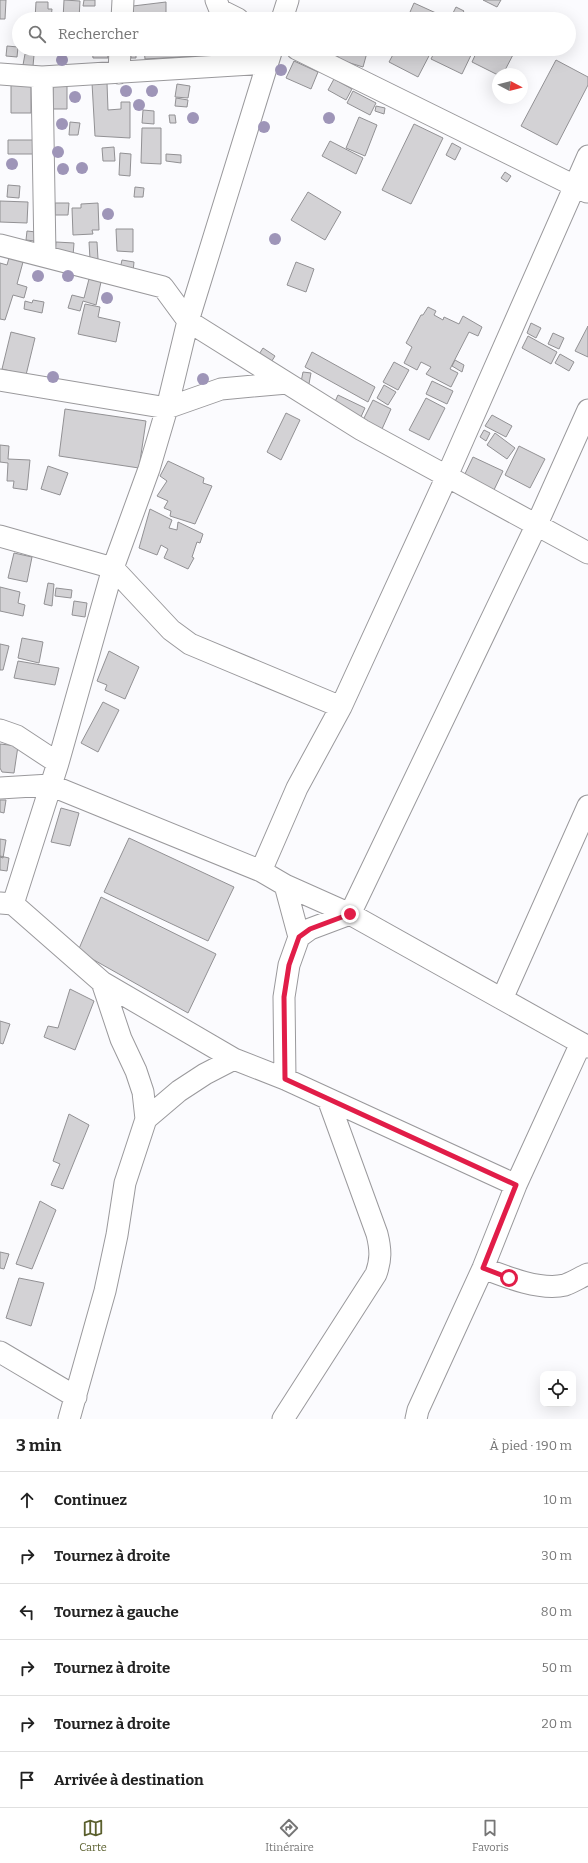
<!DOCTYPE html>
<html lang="fr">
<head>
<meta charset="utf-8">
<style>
  body { margin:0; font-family:Bitter,serif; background:#f6f6f6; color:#222 }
  .controls { position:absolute; right:12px; bottom:12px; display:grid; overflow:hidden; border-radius:8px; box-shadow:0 4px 16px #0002 }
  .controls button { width:36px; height:36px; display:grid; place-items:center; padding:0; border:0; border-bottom:1px solid #e0e0e0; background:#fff; color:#222; font:20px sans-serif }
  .compass { position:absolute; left:492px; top:68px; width:36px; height:36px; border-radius:50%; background:#fff; box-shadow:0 4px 16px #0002; rotate:97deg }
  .stop { position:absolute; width:12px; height:12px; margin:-9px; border:3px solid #e11d48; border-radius:50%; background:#fff }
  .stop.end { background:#e11d48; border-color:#fff; box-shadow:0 1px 4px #0008 }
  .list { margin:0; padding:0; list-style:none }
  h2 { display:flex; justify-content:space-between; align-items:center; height:52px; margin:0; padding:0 16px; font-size:17px }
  h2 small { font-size:13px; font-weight:400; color:#767676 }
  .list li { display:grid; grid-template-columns:26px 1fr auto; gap:12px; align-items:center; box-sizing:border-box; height:56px; padding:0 16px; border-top:1px solid #e0e0e0 }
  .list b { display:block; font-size:15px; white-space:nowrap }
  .list em { font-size:13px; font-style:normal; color:#767676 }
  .icon { flex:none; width:22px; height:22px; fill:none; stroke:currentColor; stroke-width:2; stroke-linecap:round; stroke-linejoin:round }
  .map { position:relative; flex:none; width:588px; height:1419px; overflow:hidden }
  .search { position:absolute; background:#fff; box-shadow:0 4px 16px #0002; left:12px; right:12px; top:12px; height:44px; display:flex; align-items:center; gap:10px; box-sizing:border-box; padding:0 14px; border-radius:22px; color:#767676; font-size:15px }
  .sheet { height:388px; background:#fff }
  nav { display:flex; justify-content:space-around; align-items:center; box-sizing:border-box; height:56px; border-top:1px solid #e0e0e0; background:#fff; font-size:11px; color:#767676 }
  nav a { display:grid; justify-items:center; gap:2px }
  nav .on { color:#5a5f2d }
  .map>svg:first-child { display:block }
  .building { fill:#d3d2d5; stroke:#929194 }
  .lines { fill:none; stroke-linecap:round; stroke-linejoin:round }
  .minor-casing { stroke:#9a999c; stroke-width:23 }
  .minor { stroke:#fff; stroke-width:21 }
  .tree { fill:#9e95b8 }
  .route { stroke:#e11d48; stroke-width:5 }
</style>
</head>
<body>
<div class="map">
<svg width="588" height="1419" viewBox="0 0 588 1419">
  <rect width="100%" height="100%" fill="#fbfbfe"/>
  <path class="building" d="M0 0H6L5 19H0Z
    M64 0 80 1 79 19H63Z
    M84 0H95V6H83Z
    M483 0H501L497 7Z
    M36 2H48V9H52L51 19H35Z
    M166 2V13L150 15V19H134L133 6Z
    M414 3 447 18 446 19H407Z
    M456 7 464 11 461 15 469 19H450Z
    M7 46 18 47 17 57 6 56Z
    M92 49H107L108 58H93Z
    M130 49H139H136V58H131Z
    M144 49H199L200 56 145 59Z
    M340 49H368L363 67 337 59Z
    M396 49H425L431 52 418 77 389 62Z
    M436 49H468L473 51 462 74 431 59Z
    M478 49H516L503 74 498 75 472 62Z
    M25 54 34 55 33 66 23 65Z
    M556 60 588 77V85L557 145 521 126Z
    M294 61 318 72 311 89 286 78Z
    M334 79 352 89 346 100 328 90Z
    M92 83H107L108 110 121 109V102H130V138L95 136Z
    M11 84H31V113H11Z
    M53 84H67V109H53Z
    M177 84 190 86 188 98 175 97Z
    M353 91 376 103 370 115 347 103Z
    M176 98 188 100 187 107 175 106Z
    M376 106 385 108 384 114 375 111Z
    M143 110 154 111V124L142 123Z
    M169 115H175L176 123H170Z
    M359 117 377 125 365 156 346 148Z
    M70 122 80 123 78 135H69Z
    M414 124 443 138 411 204 382 190Z
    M142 128H161V164L141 163Z
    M8 140H33V154H8Z
    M330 141 363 158 356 174 322 156Z
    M452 143 461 148 455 160 446 155Z
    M114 147 115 161H103L102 148Z
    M120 153 131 154 130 176 119 175Z
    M166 154 181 155V163L166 161Z
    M505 172 511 176 507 182 501 178Z
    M8 185 20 186 19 198 7 197Z
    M135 187 144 188 143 197H134Z
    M308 192 341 212 325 240 291 220Z
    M0 201 28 202 27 223 0 222Z
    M55 203H69L68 215H55Z
    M98 203 99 230H92L93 234 73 235 72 208H81V204Z
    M116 229H133V252L117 251Z
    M27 231 36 232 35 241 26 240Z
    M56 242 74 243 73 256 55 251Z
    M89 242H97L98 259H90Z
    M9 258 23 262 17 284 27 287 24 298 13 295 5 320 0 319V263L7 265Z
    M122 260 134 262 133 272 120 269Z
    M296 262 314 269 306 292 287 285Z
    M89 279 101 282 96 305 83 301 80 311 68 308 72 295 84 298Z
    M33 300 44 302 42 313 24 309 25 301 32 303Z
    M85 304 100 307 98 317 120 322 116 342 78 334Z
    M428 307 436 311 434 315 443 320 444 317 459 324 463 316 482 327 478 336 469 332 450 369 458 373 451 387 426 374 431 367 421 362 417 370 404 363 412 347 406 343 421 315H423Z
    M531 323 541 328 536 338 527 333Z
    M588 326V357L575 351Z
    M11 332 35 338 26 375 2 369Z
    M553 333 564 338 559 349 548 344Z
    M528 336 557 352 551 364 522 348Z
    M263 348 275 356 268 367 256 359Z
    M312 352 375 387 368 402 305 367Z
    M560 354 574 362 569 371 555 363Z
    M455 360 464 365 462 372 452 366Z
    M394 362 409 370 398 390 383 382Z
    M303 372 311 373 308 389 300 387Z
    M432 381 453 391 447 404 426 394Z
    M384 385 396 392 388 405 377 398Z
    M338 395 365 408 360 419 333 406Z
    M426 398 445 408 429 440 409 430Z
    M373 400 391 409 382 429 363 420Z
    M65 409 146 421 139 468 59 456Z
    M286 413 300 420 281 460 267 452Z
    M492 415 512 426 506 437 485 426Z
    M484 430 490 433 486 441 480 437Z
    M495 433 515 448 507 459 487 445Z
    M0 445 9 446 8 459 30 460 27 490 13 488 14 481H7L8 463 0 462Z
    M519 446 545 459 530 488 505 475Z
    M473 457 503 471 493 492 463 478Z
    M168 461 204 478 203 483 212 486 195 524 170 516 171 511 164 508 168 501 157 496 167 481 160 476Z
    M48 466 68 473 60 495 41 489Z
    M150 509 172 520 169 528 177 530 178 522 203 534 200 543 197 542 192 557 194 558 188 569 164 558 168 549 161 545 157 555 139 548Z
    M14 553 32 557 27 582 8 578Z
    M48 583 54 584 52 606 44 604Z
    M0 587 20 592 18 603 25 605 23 616 0 611Z
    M56 588 72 590 71 598 55 596Z
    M74 601 87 603 85 617 72 615Z
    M22 638 43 642 39 663 18 658Z
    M0 644 9 646 3 670H0Z
    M109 651 139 667 125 699 105 690 107 685 97 681Z
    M18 661 59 668 55 685 14 678Z
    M103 702 119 710 98 752 81 743Z
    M0 744 18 746 14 773 2 772 0 768Z
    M0 800H6L4 813 0 812Z
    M61 808 79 813 70 846 51 842Z
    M129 838 234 887 208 941 104 892Z
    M0 839 6 840 3 858 0 857Z
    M0 856 9 858 7 871 0 870Z
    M101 897 216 954 188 1013 78 951Z
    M70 989 94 1001 75 1050 44 1037 48 1026 58 1028Z
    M0 1021 10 1024 3 1044 0 1043Z
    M69 1114 89 1125 63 1189 51 1185 60 1164 53 1161Z
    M40 1201 56 1210 32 1269 16 1264Z
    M0 1252 9 1254 4 1269 0 1268Z
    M19 1278 44 1283 31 1326 6 1318Z"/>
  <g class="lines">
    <g class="minor-casing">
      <path id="minor" d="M216 0 220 10 238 19
        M122 19 123 0
        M282 19 288 0
        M297 49 587 192
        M119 73 120 49
        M0 74 42 77 268 63
        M42 77 45 255
        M0 245 163 287 188 321 362 430 588 553
        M0 380 167 408 221 389 287 383
        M0 536 113 568 171 630 190 644 341 707
        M0 730 17 736 58 763
        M0 788 50 785 261 871 285 885 350 914 588 1047
        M261 871 297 788 341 707 447 476 588 156
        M285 885 299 937
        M0 903 13 904 102 982 234 1059 285 1079 516 1185
        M13 904 58 763 113 568 149 469 167 408 188 321 272 49
        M502 999 588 806
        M285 1079 284 997 289 965 299 937 310 929 350 914 537 524 588 410
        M146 1119 179 1091 205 1074 234 1059
        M483 1268C506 1277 541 1291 565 1285 573 1282 581 1277 588 1274
        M0 1352 76 1397
        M69 1419 105 1291 117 1235 125 1183 146 1119 143 1092 136 1071 121 1039 102 982
        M283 1419 376 1274C381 1260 381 1250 377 1234L328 1099
        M416 1419 418 1410 483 1268 516 1185 581 1043"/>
    </g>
    <use href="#minor" class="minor"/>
  </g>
  <g class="tree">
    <circle cx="62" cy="60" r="6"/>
    <circle cx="281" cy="70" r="6"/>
    <circle cx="126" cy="91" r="6"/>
    <circle cx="152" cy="91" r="6"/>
    <circle cx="75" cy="97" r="6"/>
    <circle cx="139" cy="105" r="6"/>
    <circle cx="193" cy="118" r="6"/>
    <circle cx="329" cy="118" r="6"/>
    <circle cx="62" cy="124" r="6"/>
    <circle cx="264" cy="127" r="6"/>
    <circle cx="58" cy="152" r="6"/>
    <circle cx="12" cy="164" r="6"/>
    <circle cx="82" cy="168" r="6"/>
    <circle cx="63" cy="169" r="6"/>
    <circle cx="108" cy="214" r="6"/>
    <circle cx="275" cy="239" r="6"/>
    <circle cx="38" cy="276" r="6"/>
    <circle cx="68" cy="276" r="6"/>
    <circle cx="107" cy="298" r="6"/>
    <circle cx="53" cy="377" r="6"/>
    <circle cx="203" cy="379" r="6"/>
  </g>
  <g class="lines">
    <path class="route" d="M350 914 310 929 299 937 289 965 284 997 285 1079 516 1185 483 1268 509 1278"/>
  </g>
</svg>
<div class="controls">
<button><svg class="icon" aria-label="locate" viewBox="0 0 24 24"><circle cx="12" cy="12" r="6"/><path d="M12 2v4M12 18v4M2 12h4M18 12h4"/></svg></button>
</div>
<svg class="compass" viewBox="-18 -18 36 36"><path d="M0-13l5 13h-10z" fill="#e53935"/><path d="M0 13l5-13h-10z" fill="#767676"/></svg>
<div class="stop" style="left:509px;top:1278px"></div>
<div class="stop end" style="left:350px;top:914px"></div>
<div class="search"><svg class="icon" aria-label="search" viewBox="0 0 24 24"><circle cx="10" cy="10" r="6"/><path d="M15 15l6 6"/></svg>Rechercher</div>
</div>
<section class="sheet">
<h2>3 min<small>À pied · 190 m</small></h2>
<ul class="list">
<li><svg class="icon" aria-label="ahead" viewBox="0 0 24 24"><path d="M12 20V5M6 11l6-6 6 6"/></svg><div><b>Continuez</b></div><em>10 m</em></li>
<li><svg class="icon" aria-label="right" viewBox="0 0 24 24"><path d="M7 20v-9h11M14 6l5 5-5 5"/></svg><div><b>Tournez à droite</b></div><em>30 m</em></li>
<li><svg class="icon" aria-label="left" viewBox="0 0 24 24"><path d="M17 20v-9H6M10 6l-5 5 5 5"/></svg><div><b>Tournez à gauche</b></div><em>80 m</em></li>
<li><svg class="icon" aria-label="right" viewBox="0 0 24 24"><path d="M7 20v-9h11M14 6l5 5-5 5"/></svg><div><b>Tournez à droite</b></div><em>50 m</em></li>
<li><svg class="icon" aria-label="right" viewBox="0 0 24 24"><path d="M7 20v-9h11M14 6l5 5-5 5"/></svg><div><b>Tournez à droite</b></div><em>20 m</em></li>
<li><svg class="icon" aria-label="arrive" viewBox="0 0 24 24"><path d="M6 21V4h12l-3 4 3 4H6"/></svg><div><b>Arrivée à destination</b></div></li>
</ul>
</section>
<nav>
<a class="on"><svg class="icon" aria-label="map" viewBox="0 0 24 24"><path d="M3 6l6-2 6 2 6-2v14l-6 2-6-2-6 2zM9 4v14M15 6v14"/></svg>Carte</a>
<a><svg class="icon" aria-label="directions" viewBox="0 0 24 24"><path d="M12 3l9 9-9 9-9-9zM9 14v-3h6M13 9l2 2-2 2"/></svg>Itinéraire</a>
<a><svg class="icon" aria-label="saved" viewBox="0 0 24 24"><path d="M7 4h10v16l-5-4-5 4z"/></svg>Favoris</a>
</nav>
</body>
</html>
